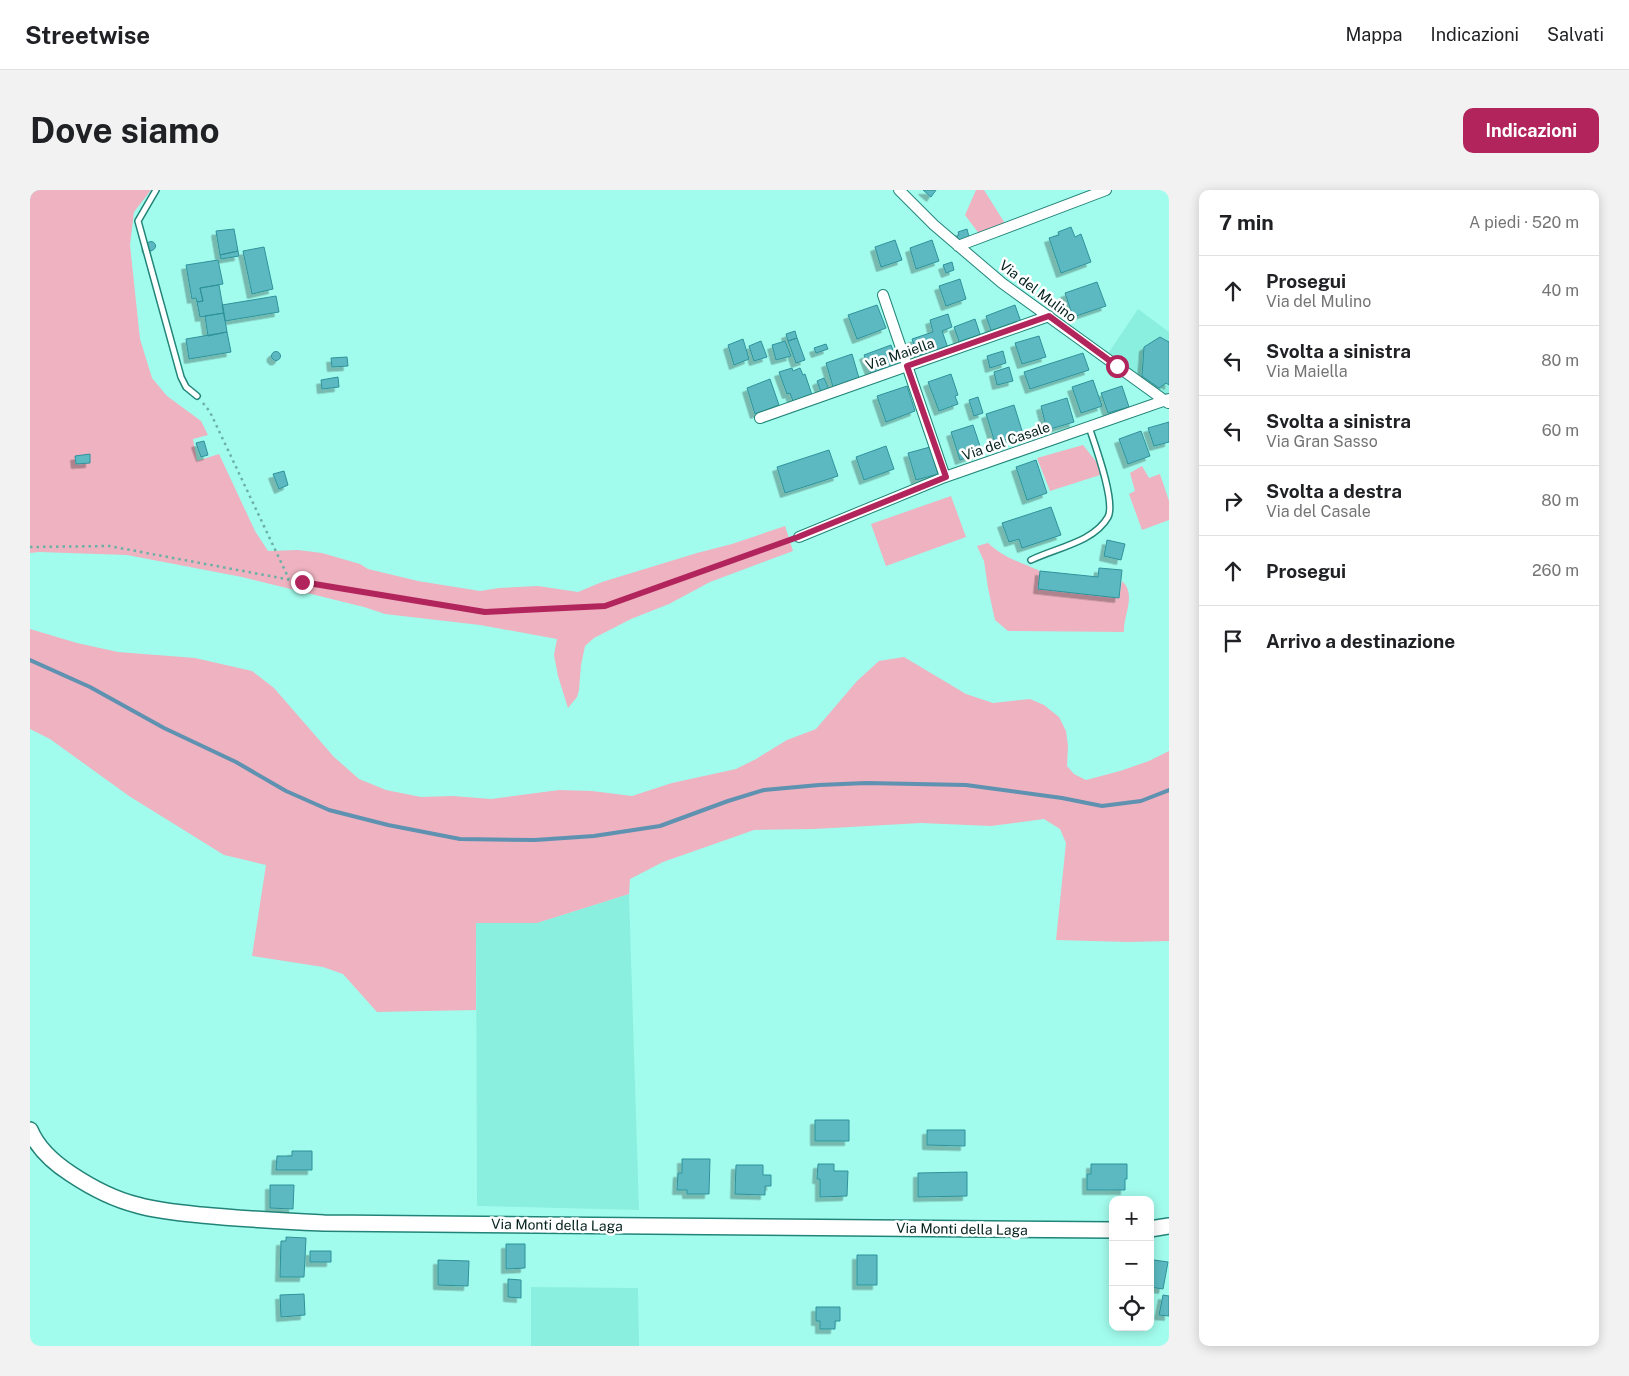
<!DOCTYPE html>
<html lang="it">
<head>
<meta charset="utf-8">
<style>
  body { margin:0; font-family:"Public Sans",sans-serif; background:#f2f2f2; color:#202124 }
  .controls { position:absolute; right:15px; bottom:15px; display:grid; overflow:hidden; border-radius:10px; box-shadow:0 2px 12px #0003 }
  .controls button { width:45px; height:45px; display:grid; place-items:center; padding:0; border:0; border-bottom:1px solid #e0e0e0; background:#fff; color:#202124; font:25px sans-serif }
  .stop { position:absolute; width:15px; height:15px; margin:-11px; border:4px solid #b2255c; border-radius:50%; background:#fff }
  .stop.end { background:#b2255c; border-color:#fff; box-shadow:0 1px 5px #0008 }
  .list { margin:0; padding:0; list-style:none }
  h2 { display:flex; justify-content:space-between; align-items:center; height:65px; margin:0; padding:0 20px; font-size:21px }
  h2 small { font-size:16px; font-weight:400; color:#757577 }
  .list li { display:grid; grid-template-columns:32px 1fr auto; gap:15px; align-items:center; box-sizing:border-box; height:70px; padding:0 20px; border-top:1px solid #e0e0e0 }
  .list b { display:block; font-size:19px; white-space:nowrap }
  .list p { margin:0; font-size:16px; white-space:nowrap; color:#757577 }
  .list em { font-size:16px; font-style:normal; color:#757577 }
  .icon { flex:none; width:28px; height:28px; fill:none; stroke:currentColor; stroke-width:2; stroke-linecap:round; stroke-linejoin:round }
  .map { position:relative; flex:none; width:1139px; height:1156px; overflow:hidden; border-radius:10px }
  header { display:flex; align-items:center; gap:30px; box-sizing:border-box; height:70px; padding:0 25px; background:#fff; border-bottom:1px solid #e0e0e0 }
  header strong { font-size:24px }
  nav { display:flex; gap:28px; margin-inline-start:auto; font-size:18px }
  .intro { display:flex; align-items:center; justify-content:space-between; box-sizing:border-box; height:120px; padding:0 30px }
  h1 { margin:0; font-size:35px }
  .button { padding:12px 22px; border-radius:10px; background:#b2255c; color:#fff; font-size:18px; font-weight:700 }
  main { display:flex; gap:30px; padding:0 30px }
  aside { flex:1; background:#fff; border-radius:10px; box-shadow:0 2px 12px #0003 }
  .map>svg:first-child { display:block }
  .built { fill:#8befdf }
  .green { fill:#eeb2c0 }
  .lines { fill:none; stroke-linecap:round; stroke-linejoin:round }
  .stream { stroke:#5f91b1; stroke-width:4 }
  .building { fill:#5cb9c1; stroke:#2f929a; filter:url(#shadow) }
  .lane-casing { stroke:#228478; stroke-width:8 }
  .street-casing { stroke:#228478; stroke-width:12 }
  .secondary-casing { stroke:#228478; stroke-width:18 }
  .path { stroke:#6bb0a5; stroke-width:2.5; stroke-dasharray:2.5 4; stroke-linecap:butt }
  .lane { stroke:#fff; stroke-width:5 }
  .street { stroke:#fff; stroke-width:10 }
  .secondary { stroke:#fff; stroke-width:15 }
  .route { stroke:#b2255c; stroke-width:6 }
  .labels { text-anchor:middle; stroke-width:5; stroke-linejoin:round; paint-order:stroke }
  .street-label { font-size:14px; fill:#03211d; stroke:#fff }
</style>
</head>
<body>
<header>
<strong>Streetwise</strong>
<nav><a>Mappa</a><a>Indicazioni</a><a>Salvati</a></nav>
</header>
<div class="intro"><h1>Dove siamo</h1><a class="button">Indicazioni</a></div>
<main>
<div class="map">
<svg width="1139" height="1156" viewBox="0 0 1139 1156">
  <defs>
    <filter id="shadow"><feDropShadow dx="-4.5" dy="4.5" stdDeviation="0" flood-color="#0004"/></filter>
  </defs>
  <rect width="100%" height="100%" fill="#a2fced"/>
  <path class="built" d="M1108 119 1139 142V206L1134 208 1077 165Z
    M599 704 609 1020 447 1016 446 733H507Z
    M501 1097 608 1098 609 1156H501Z"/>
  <path class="green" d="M0 0H121L104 22 100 55 110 149 122 188 137 206 171 231 178 245 163 249 167 271 189 264 225 341 238 361 268 360 292 363 330 374 338 379 388 391 450 401 469 398 508 396 548 402 572 392 667 363 702 354 755 336 763 361 680 392 639 414 601 429 564 448 555 456 551 475 549 500 547 507 538 518 528 486 524 465 527 449 450 435 355 424 334 417 212 387 97 365 9 362 0 363Z
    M946 0H954L976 35 950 45 935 25Z
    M1053 255 1068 274 1070 285 1020 301 1007 268Z
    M1112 276 1119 288 1130 284 1139 311V330L1112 340 1099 304 1105 301 1100 283Z
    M921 306 936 347 856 376 841 334Z
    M958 353C974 368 990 372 1010 381L1009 399 1089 408 1092 391C1107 405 1093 425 1094 442L978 441 965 430 958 398 954 371 947 356Z
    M0 439 47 453 88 462 165 468 222 481 244 498 304 567 329 589 356 600 391 607 423 606 461 609 529 600 562 601 602 606 642 593 706 579 726 569 757 550 786 539 827 491 849 471 874 467 936 504 963 513 1000 509 1014 515 1029 527 1036 541 1038 556 1037 576 1044 584 1056 590 1090 581 1119 571 1139 561V751L1098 752 1026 750 1036 653 1030 639 1014 629 961 636 891 633 784 639 724 640 633 672 600 689 599 704 507 733H446V820L347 822 313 784 293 777 222 766 236 675 194 665 99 606 20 549 0 539Z"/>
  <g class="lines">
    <path class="stream" d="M0 470 60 497 134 538 206 572 256 601 299 620 358 635 430 649 505 650 564 646 630 636 698 611 734 600 789 595 836 593 936 595 1032 608 1072 616 1111 611 1139 600"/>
  </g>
  <path class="building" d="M893 0H906L901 7Z
    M1041 37 1045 47 1051 44 1061 72 1031 83 1019 48 1029 45 1028 42Z
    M204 39 208 61 190 65 186 41Z
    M937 39 939 47 928 51 927 46 929 45 928 42Z
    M865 50 872 70 851 77 845 57Z
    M902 50 909 71 886 79 880 58Z
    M116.5 56a4.5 4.5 0 1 1 9 0a4.5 4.5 0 1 1-9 0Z
    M234 57 243 99 222 104 213 61Z
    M208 61 209 66 191 69 190 65Z
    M188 70 193 94 170 98 173 111 167 112 166 108 162 109 156 75Z
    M922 72 924 80 916 83 913 75Z
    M930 89 936 109 916 116 909 96Z
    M1067 92 1076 116 1043 127 1035 103Z
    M189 95 194 123 170 127 167 112 173 111 170 98Z
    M246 106 249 122 195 131 192 115Z
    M847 115 856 138 827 149 818 125Z
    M985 115 991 132 962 143 956 126Z
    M194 123 197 142 178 146 175 126Z
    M918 124 922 137 912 141 918 158 888 168 882 149 903 142 900 130Z
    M945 129 951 147 930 154 924 137Z
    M765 141 767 148 758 151 756 144Z
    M197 142 201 162 159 169 156 149Z
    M1009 146 1016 167 992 174 985 153Z
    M1130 147 1139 152V195L1136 193 1129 198 1112 186 1114 157Z
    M767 148 775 170 766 173 758 151Z
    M713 149 719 169 704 175 698 155Z
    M731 151 737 167 724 171 719 156Z
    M755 151 761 166 746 170 742 155Z
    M796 154 798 159 786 163 784 158Z
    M861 155 869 176 842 186 834 165Z
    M973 161 976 173 960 178 957 166Z
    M241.5 166a4.5 4.5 0 1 1 9 0a4.5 4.5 0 1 1-9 0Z
    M1053 163 1059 180 1000 199 994 182Z
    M822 164 829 188 803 197 796 173Z
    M317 167 318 176 302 177 301 168Z
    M979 177 983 191 967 195 964 182Z
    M762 178 763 181 770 178 773 185 775 184 782 205 763 211 760 203 757 204 749 182Z
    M921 184 928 205 925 206 928 214 909 221 898 192Z
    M308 187 309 197 292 199 291 190Z
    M794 188 800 202 792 205 787 191Z
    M740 189 749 215 725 224 717 198Z
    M1063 190 1072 216 1051 223 1042 197Z
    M877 196 885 221 856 232 847 206Z
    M1092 196 1099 217 1078 223 1071 203Z
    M948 207 953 223 944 226 939 210Z
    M1037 208 1044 232 1017 240 1011 216Z
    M984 215 993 244 965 253 956 224Z
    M1139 232V252L1124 256 1118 238Z
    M943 235 952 262 930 270 921 242Z
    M1111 241 1120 266 1098 274 1089 249Z
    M174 251 178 265 171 267 166 253Z
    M856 256 864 279 834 290 826 267Z
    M900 257 908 284 886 290 878 263Z
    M799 260 808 286 755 303 747 277Z
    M60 264V273L46 274 45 266Z
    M1006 270 1017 303 997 310 986 277Z
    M254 281 258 295 249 299 243 284Z
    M1021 317 1031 345 992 358 989 349 979 352 972 333Z
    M1077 350 1095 354 1091 370 1074 366Z
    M1069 378 1092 380 1089 408 1008 399 1010 381 1068 387Z
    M785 930H819V951H785Z
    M897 940H935V956L897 955Z
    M262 961H282V980H246L247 966H262Z
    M652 969H680L679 1004H657V1000H647L648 983H652Z
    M788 974H804V981H818L817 1006 790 1007V989H787Z
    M1061 974H1097V989H1095V1000H1057V984H1061Z
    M706 975H733V985H741V996H735V1005L705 1004Z
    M937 982V1006L888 1007V983Z
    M240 995H264L263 1019 240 1018Z
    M256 1047 276 1048 274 1087H250L251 1051H256Z
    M476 1054H495V1078L476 1079Z
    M280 1061H301V1072H280Z
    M827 1065H847V1095H827Z
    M408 1070 439 1071 438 1096 408 1095Z
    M1124 1070 1138 1072 1133 1099 1120 1097V1080H1122Z
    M478 1089 491 1090V1108L478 1107Z
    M274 1104 275 1125 251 1127 250 1105Z
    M1133 1105 1139 1106V1126L1129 1125Z
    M786 1117H810V1131H805V1139H790V1131H786Z"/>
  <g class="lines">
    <g class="lane-casing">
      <path id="lane" d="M126 0 108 31 151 187 156 197 167 206
        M1001 370C1018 362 1038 357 1055 348 1064 343 1073 336 1078 327 1086 312 1065 255 1059 237"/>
    </g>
    <g class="street-casing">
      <path id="street" d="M869 0 904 35 972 93 1138 213
        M928 56 1076 0
        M853 105 915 287
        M730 228 1019 126
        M769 347 915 287 1139 209"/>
    </g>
    <g class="secondary-casing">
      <path id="secondary" d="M0 940C8 959 24 973 41 984 62 998 83 1009 107 1015 128 1021 150 1023 171 1025 212 1029 253 1031 294 1033L1083 1040
        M1120 1039 1139 1036"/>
    </g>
    <path class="path" d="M173 213 180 222 259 389
      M0 357 79 356 272 392 455 422 575 416 760 350"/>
    <use href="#lane" class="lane"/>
    <use href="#street" class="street"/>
    <use href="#secondary" class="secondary"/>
  </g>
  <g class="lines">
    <path class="route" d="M272 392 455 422 575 416 768 347 916 287 877 176 1019 126 1087 176"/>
  </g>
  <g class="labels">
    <g class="street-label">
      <text transform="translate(1008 101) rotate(37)" y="5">Via del Mulino</text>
      <text transform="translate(870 164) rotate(-19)" y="5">Via Maiella</text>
      <text transform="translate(976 251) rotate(-19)" y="5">Via del Casale</text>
      <text transform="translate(527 1035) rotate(1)" y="5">Via Monti della Laga</text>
      <text transform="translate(932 1039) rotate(1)" y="5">Via Monti della Laga</text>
    </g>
  </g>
</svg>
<div class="controls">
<button>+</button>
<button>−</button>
<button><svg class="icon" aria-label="locate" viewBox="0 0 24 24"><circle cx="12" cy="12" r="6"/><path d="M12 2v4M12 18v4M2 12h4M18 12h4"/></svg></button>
</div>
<div class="stop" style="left:1087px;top:176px"></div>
<div class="stop end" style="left:272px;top:392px"></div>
</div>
<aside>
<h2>7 min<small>A piedi · 520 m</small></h2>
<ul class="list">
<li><svg class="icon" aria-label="ahead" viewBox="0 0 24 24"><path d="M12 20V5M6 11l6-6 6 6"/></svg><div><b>Prosegui</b><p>Via del Mulino</p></div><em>40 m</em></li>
<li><svg class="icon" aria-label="left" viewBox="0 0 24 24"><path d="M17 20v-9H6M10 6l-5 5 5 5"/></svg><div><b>Svolta a sinistra</b><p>Via Maiella</p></div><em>80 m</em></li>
<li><svg class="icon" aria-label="left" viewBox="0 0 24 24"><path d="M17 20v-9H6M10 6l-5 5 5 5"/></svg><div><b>Svolta a sinistra</b><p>Via Gran Sasso</p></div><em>60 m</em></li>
<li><svg class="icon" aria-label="right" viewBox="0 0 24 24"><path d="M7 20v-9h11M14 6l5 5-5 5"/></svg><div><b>Svolta a destra</b><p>Via del Casale</p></div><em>80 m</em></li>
<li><svg class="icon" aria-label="ahead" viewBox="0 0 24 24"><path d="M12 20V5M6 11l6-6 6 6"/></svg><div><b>Prosegui</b></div><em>260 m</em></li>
<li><svg class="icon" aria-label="arrive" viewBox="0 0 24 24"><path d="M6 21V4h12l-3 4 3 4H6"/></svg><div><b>Arrivo a destinazione</b></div></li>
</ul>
</aside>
</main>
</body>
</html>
